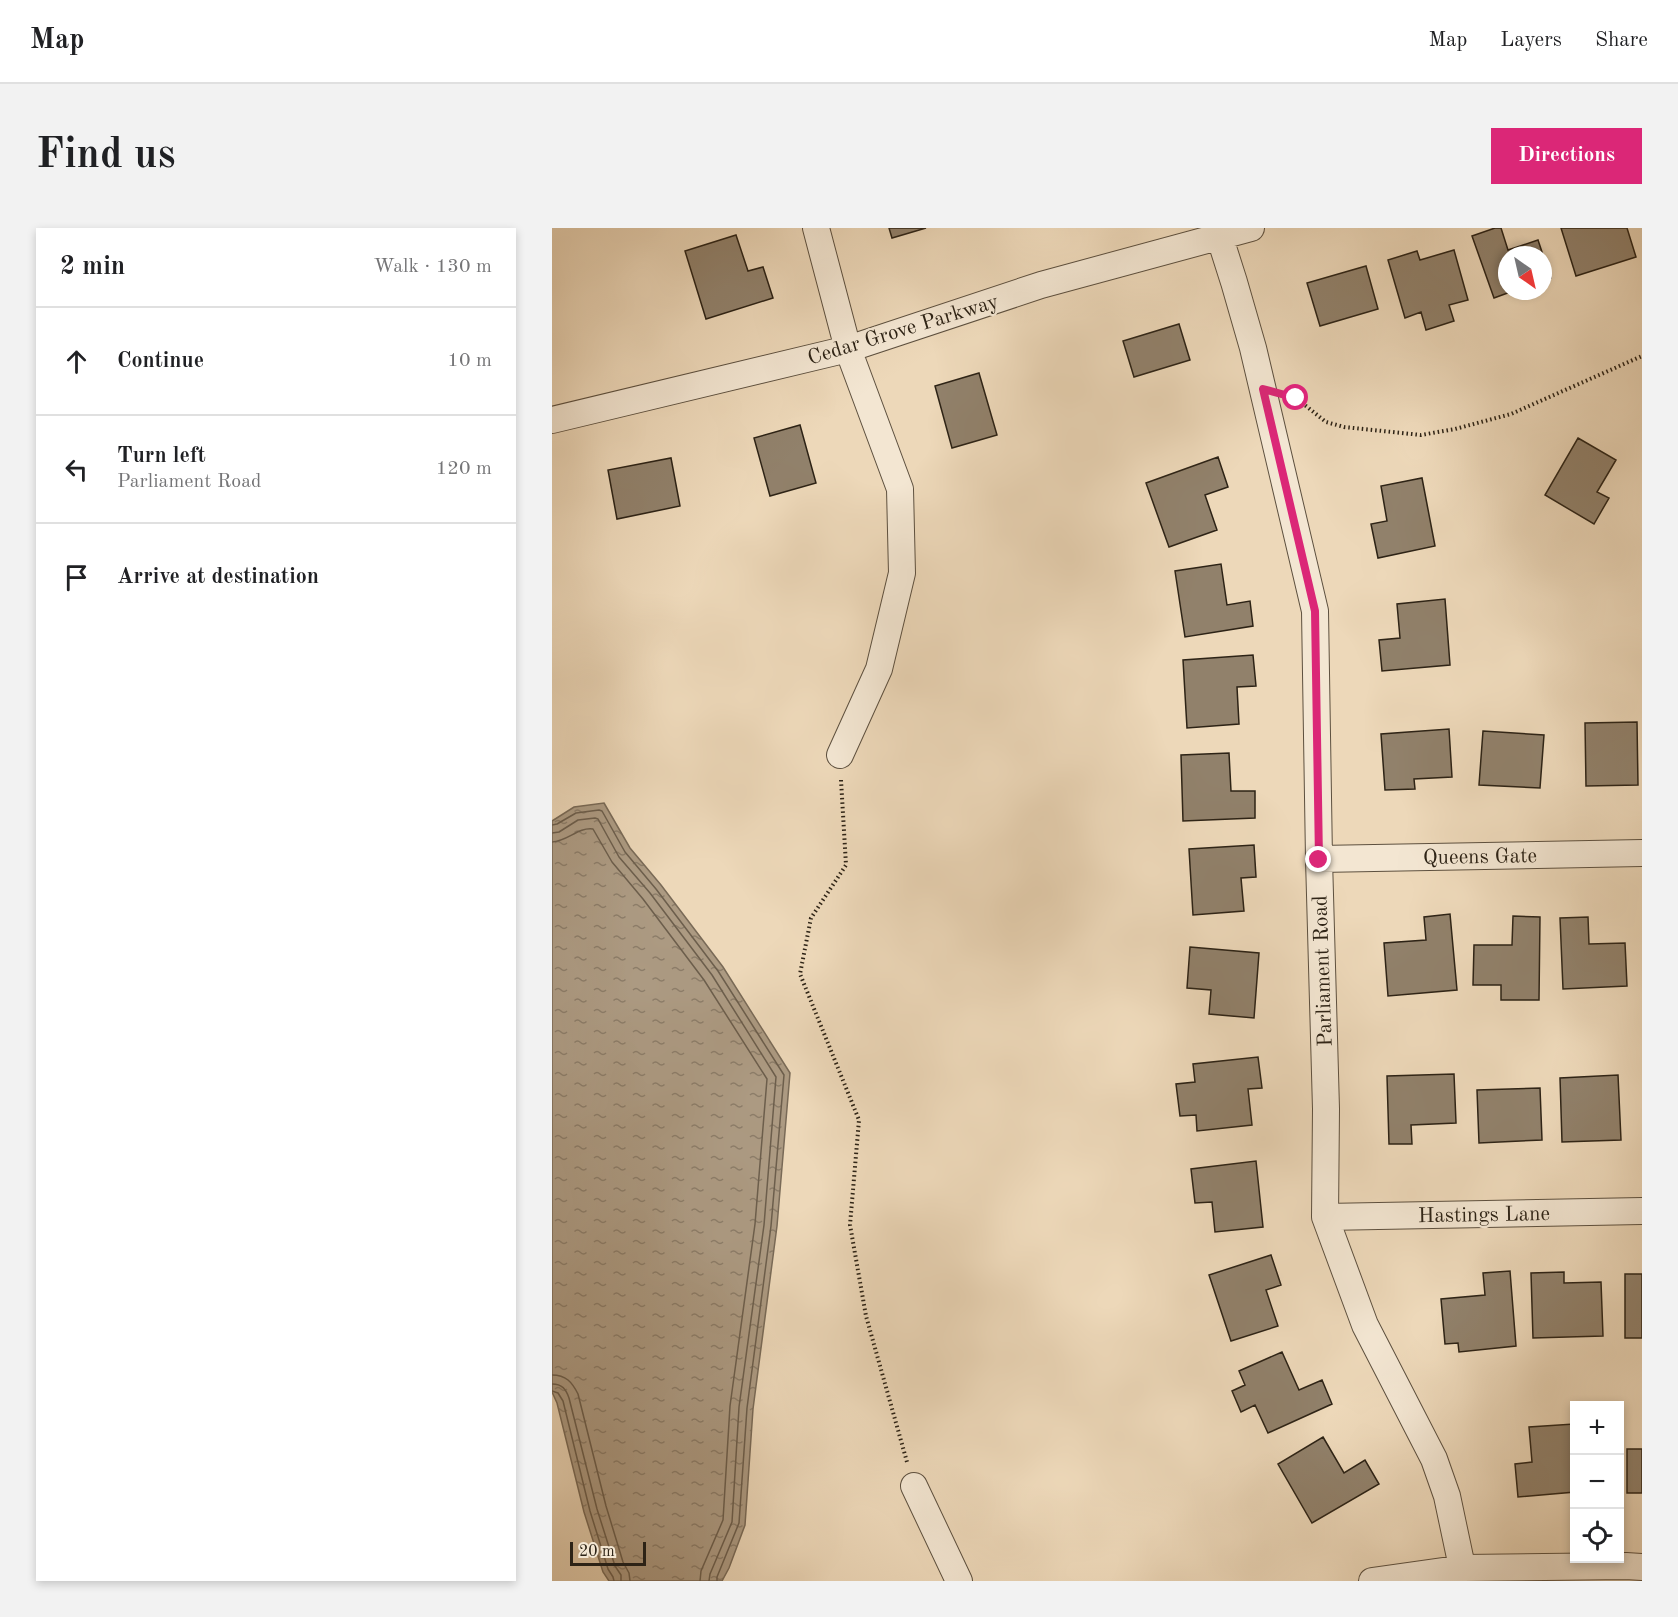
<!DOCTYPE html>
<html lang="en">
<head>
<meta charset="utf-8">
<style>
  body { margin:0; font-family:"Old Standard TT",serif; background:#f2f2f2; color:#202124 }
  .controls { position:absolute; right:18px; bottom:18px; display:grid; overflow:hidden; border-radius:0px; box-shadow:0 3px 9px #0003 }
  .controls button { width:54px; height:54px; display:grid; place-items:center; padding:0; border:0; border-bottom:2px solid #e0e0e0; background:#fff; color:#202124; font:30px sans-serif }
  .compass { position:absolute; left:946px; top:18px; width:54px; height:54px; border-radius:50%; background:#fff; box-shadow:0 3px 9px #0003; rotate:146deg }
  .scale { position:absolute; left:18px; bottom:15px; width:76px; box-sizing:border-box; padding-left:6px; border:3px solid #2d2316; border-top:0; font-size:16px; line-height:21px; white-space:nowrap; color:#2d2316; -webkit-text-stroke:4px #f3e6d2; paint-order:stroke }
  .stop { position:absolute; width:18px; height:18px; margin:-14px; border:4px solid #db2777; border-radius:50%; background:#fff }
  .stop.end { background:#db2777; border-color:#fff; box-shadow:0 2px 6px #0008 }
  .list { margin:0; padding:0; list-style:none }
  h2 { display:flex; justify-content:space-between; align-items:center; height:78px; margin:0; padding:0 24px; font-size:26px }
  h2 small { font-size:20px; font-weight:400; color:#757577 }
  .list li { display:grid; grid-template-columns:39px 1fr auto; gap:18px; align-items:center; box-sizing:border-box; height:108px; padding:0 24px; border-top:2px solid #e0e0e0 }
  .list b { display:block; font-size:22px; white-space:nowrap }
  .list p { margin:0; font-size:20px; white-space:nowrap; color:#757577 }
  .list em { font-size:20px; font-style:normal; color:#757577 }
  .icon { flex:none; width:33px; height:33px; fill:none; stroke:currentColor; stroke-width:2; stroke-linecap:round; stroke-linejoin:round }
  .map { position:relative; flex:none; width:1090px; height:1353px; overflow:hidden; border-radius:0px }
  header { display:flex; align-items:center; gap:36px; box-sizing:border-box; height:84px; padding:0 30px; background:#fff; border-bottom:2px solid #e0e0e0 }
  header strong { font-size:28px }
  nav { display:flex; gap:33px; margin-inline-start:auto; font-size:21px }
  .intro { display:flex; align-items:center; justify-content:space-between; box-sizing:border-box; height:144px; padding:0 36px }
  h1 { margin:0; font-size:42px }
  .button { padding:15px 27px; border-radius:0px; background:#db2777; color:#fff; font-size:21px; font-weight:700 }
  main { display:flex; gap:36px; padding:0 36px }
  aside { flex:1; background:#fff; border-radius:0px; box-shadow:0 3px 9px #0003 }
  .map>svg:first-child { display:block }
  .water { fill:url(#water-ripples); stroke:#796a57; stroke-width:1.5 }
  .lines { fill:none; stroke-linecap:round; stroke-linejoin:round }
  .shore { stroke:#6c5e4c; stroke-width:1.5 }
  .building { fill:#91816b; stroke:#2d2316; stroke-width:1.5 }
  .minor-casing { stroke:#5d503f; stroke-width:28 }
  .path { stroke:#2d2316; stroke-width:4; stroke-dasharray:1.5 3; stroke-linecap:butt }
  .minor { stroke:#f3e6d2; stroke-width:26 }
  .route { stroke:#db2777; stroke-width:8 }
  .labels { text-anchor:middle; stroke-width:4.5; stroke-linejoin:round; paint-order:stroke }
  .street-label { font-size:21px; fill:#2d2316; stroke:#f3e6d2 }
</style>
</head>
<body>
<header>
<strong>Map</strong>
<nav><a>Map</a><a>Layers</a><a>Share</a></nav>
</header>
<div class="intro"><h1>Find us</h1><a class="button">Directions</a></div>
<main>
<aside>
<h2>2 min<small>Walk · 130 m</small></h2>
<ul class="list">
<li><svg class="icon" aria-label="ahead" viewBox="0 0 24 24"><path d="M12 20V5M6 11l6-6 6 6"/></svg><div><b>Continue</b></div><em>10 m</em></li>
<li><svg class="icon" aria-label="left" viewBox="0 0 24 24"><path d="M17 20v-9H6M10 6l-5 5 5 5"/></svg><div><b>Turn left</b><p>Parliament Road</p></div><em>120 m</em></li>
<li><svg class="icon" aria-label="arrive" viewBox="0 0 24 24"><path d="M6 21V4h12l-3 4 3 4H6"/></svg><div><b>Arrive at destination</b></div></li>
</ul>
</aside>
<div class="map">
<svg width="1090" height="1353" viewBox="0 0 1090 1353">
  <defs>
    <pattern id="water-ripples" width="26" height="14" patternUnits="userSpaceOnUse" patternTransform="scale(1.5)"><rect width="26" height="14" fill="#ac9a82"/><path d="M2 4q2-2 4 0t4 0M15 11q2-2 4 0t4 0" fill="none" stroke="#8c7d69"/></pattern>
  </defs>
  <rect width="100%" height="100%" fill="#edd8b9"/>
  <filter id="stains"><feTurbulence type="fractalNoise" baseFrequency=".00333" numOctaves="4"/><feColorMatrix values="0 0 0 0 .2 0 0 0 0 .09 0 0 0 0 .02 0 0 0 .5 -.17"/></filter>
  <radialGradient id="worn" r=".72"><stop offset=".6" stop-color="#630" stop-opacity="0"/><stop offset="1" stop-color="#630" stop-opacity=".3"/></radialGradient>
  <path class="water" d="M52 575 78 620 109 657 171 739 238 845 225 998 201 1181 193 1297 177 1340 170 1353H57L51 1344 32 1284 5 1175 0 1164V593L22 579Z"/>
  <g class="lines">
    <path class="shore" d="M0 597 5 596 24 585 47 582 50 583 73 624 104 661 166 743 232 847 219 998 195 1180 187 1295 165 1349V1353
      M0 605 7 604 26 592 43 590 46 591 67 629 98 665 160 747 224 849 212 997 187 1179 180 1294 158 1346 157 1353
      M0 614C16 613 26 599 41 601L60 634 91 671 152 752 215 851 203 996 178 1178 171 1292 149 1343 148 1353
      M0 1147C14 1147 20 1154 26 1166L54 1278 71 1334 77 1345 78 1353
      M0 1156C10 1156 14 1161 17 1170L45 1281 63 1338 69 1347V1353
      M0 1163 6 1165 11 1173 38 1283 56 1341 61 1349 62 1353"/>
  </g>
  <path class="building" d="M337 0H374L340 10Z
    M943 0H949L956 22 986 12 991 27H955V63H961L942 70 920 8Z
    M1009 0H1075L1084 29 1024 48Z
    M184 7 196 43 211 39 221 70 154 91 133 23Z
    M902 22 916 72 897 77 902 93 874 102 869 84 853 90 836 32 865 23 868 32Z
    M991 27 999 50 991 52Z
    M814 38 826 81 768 98 755 55Z
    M627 96 638 132 582 149 571 113Z
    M427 145 445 207 400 220 383 158Z
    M248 197 264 255 218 268 202 210Z
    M1026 210 1064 232 1045 264 1057 270 1042 296 993 267Z
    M666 229 676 259 653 267 665 302 617 319 594 255Z
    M119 230 128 278 65 291 56 242Z
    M870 250 883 318 826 330 819 296 835 293 829 258Z
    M669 336 675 377 698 373 701 398 633 409 623 343Z
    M893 371 898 437 830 443 827 412 848 410 845 376Z
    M701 427 704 458 685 459 687 496 635 500 631 432Z
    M1085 494 1086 557 1034 558 1033 495Z
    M897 501 900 549 862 551 863 561 833 562 829 506Z
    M931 503 992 507 988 560 927 557Z
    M677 525 679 563H703V590L631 593 629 527Z
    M702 617 704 649 689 650 692 683 641 687 637 621Z
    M898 686 905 762 836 768 832 715 874 712 872 689Z
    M961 688 988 689 987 772H949V757H921L922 717H960Z
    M1036 689 1037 716 1073 715 1075 758 1011 761 1008 690Z
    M638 719 707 725 702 790 657 786 659 762 635 760Z
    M706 829 710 860 696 861 700 897 645 903 644 887 628 888 624 856 643 854 641 836Z
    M902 846 904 895 859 897 860 916H837L835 848Z
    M1066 847 1069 912 1010 914 1008 850Z
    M988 860 990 912 927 915 925 862Z
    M704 933 711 999 663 1004 660 974 643 975 639 941Z
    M719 1027 729 1057 714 1062 726 1098 679 1113 657 1047Z
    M958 1043 964 1118 907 1124 906 1115 893 1116 889 1071 933 1067 931 1045Z
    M1012 1044V1055L1049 1054 1051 1108 981 1110 979 1045Z
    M1073 1046H1090V1110H1073Z
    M730 1124 747 1162 770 1152 780 1176 716 1205 703 1177 689 1184 680 1163 693 1157 687 1143Z
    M1022 1196 1023 1264 966 1269 963 1236 980 1234 977 1199Z
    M771 1209 792 1245 813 1232 827 1256 760 1295 726 1236Z
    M1075 1221H1090V1265H1075Z"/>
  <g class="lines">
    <g class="minor-casing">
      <path id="minor" d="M264 0 296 121 348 261 350 345 327 441 288 527
        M668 10 682 54 701 120 763 383 767 631 774 881 773 989 813 1097 882 1231 895 1268 913 1353
        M0 192 296 121 489 57 699 0
        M767 631 1090 625
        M773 989 1090 983
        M362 1258 407 1353
        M820 1353 912 1340 1074 1338 1090 1339"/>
    </g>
    <path class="path" d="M738 169 744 170 774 194 792 199 869 207 903 201 959 186 1090 128
      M289 552 294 637 259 690 248 746 307 892 298 997 314 1088 355 1234"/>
    <use href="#minor" class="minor"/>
  </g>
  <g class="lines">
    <path class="route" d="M744 170 711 161 763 383 767 632"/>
  </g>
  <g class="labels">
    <g class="street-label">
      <text transform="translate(351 101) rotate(-17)" y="7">Cedar Grove Parkway</text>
      <text transform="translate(928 628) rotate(-1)" y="7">Queens Gate</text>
      <text transform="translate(770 743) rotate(-92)" y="7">Parliament Road</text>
      <text transform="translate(932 986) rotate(-1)" y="7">Hastings Lane</text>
    </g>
  </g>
  <rect width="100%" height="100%" filter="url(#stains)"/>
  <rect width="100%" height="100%" fill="url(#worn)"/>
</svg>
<div class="controls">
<button>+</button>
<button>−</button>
<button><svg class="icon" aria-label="locate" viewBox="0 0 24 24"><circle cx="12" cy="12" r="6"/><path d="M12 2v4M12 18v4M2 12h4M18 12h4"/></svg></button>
</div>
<svg class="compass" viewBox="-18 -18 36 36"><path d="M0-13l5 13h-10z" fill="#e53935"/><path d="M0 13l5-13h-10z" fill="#757577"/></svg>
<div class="scale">20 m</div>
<div class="stop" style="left:744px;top:170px"></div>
<div class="stop end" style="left:767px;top:632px"></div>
</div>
</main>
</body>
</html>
